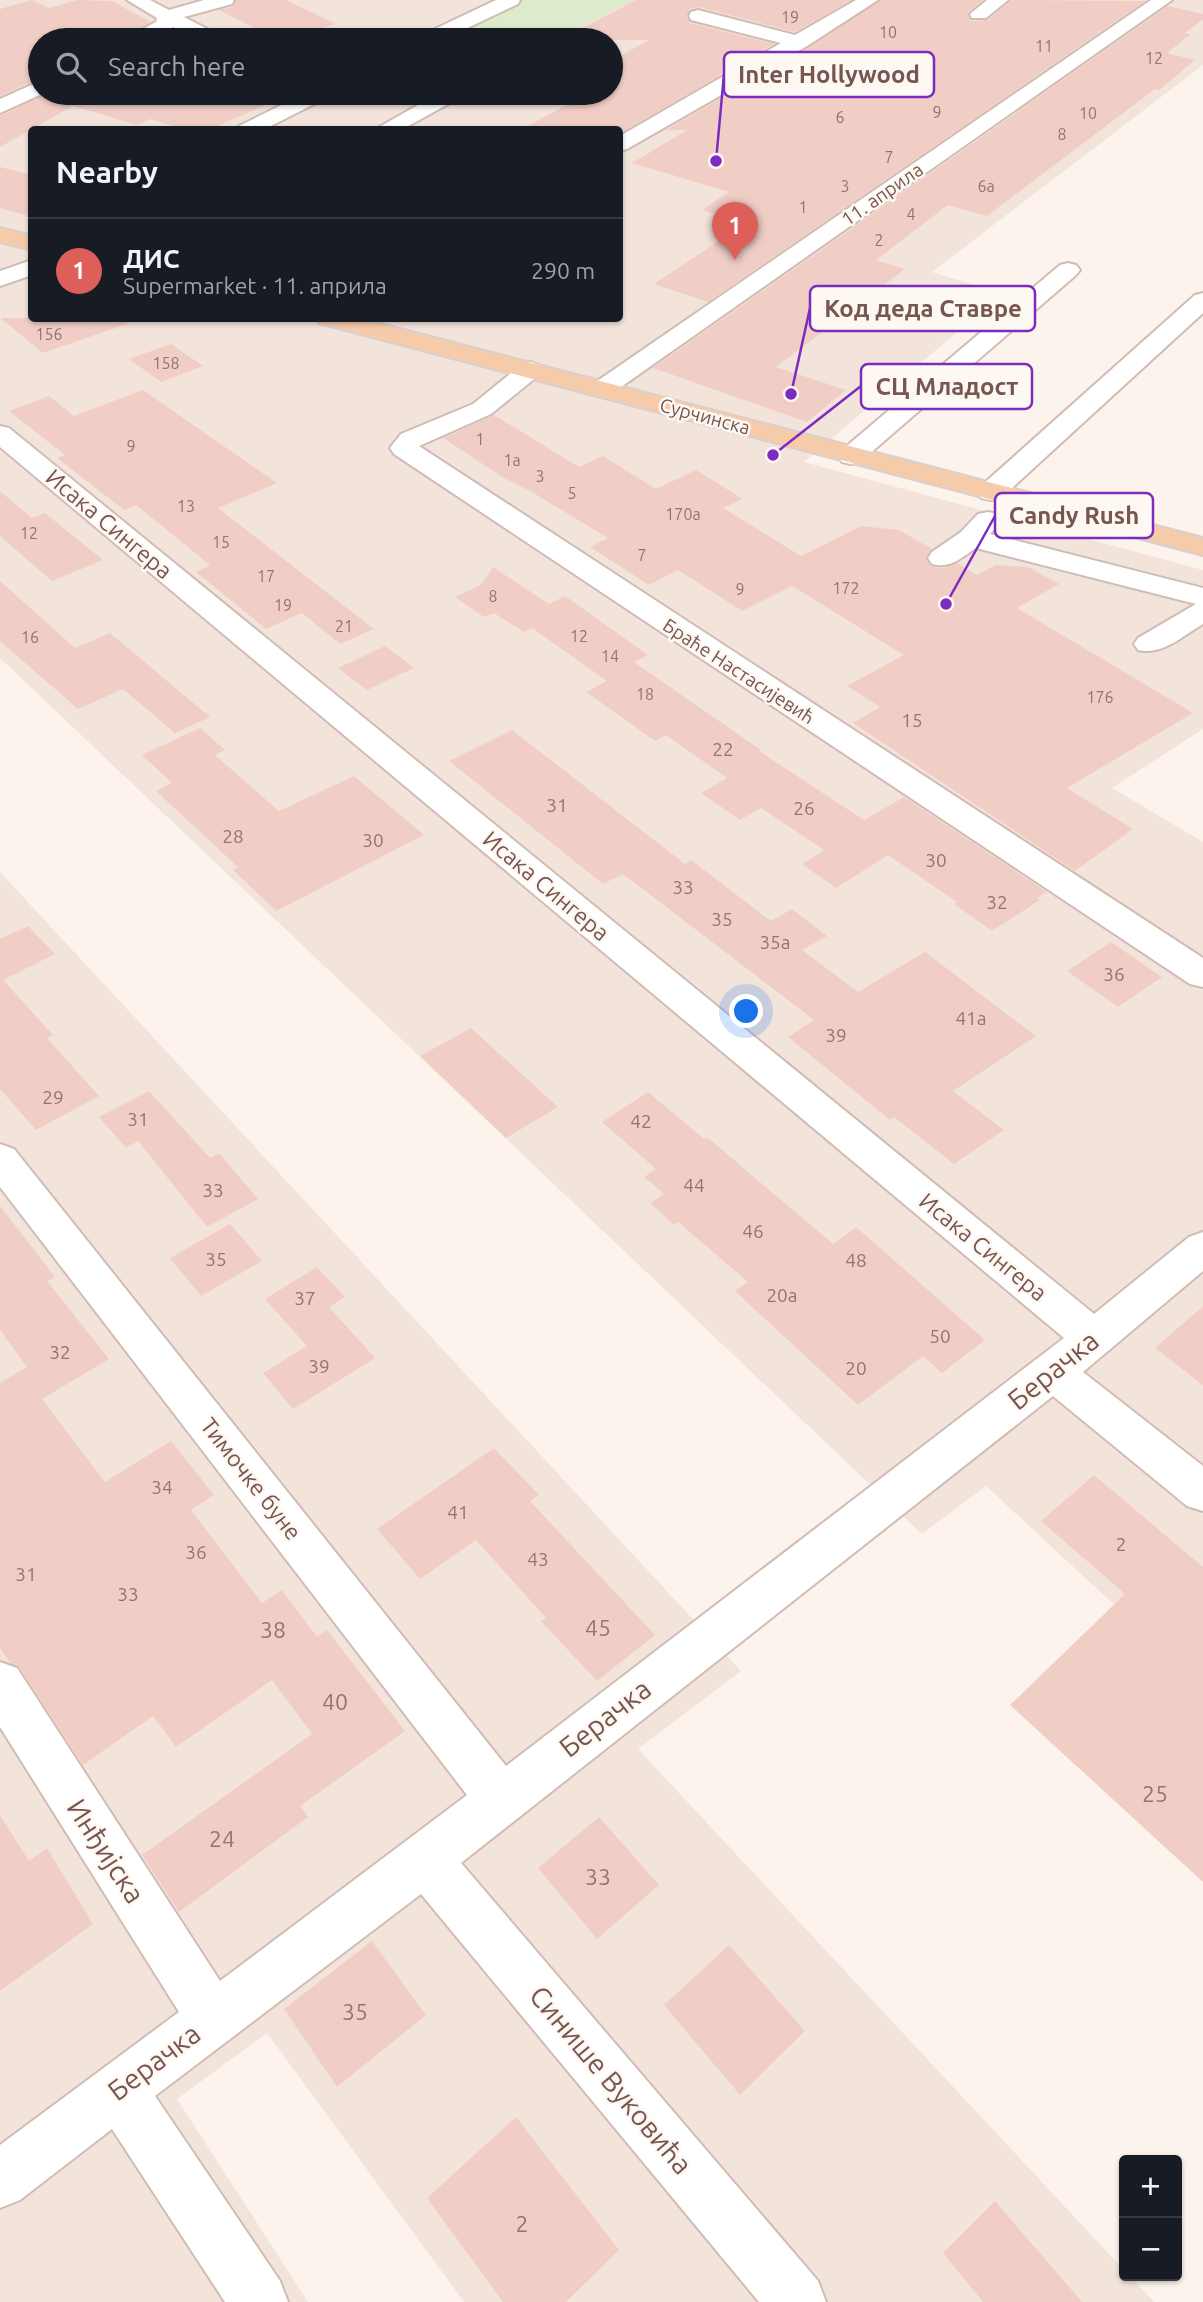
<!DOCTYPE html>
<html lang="en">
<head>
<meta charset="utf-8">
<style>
  body { margin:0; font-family:Ubuntu,sans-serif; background:#242831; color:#f1f3f6 }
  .controls { position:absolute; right:21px; bottom:21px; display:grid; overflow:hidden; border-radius:7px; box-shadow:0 2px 5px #0004 }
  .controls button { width:63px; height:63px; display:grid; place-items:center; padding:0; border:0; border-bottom:2px solid #363941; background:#171b24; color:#f1f3f6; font:35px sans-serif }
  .you { position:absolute; left:747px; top:1012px; width:24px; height:24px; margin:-18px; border:5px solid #fff; border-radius:50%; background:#1a73e8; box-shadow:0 0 0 10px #1a73e833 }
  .badge { display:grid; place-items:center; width:46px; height:46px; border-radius:50%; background:#de5e5a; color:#fff; font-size:23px; font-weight:700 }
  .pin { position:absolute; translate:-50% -58px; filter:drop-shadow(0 2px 4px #0008) }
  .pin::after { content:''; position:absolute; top:37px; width:24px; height:21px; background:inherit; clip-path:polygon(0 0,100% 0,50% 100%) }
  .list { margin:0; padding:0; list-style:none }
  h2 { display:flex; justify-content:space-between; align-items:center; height:91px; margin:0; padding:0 28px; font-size:30px }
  h2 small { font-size:23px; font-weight:400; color:#9ea1a6 }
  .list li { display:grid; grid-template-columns:46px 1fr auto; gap:21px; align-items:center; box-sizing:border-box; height:105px; padding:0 28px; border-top:2px solid #363941 }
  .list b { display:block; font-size:26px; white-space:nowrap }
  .list p { margin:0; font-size:23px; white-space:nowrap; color:#9ea1a6 }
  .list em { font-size:23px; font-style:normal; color:#9ea1a6 }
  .icon { flex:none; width:38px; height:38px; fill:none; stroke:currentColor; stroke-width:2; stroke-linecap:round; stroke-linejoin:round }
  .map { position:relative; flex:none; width:1203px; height:2302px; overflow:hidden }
  .search { position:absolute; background:#171b24; box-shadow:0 2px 5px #0004; left:28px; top:28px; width:595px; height:77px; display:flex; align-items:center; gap:18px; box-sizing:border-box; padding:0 24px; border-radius:38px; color:#9ea1a6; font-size:26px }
  .panel { position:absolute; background:#171b24; box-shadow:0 2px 5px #0004; left:28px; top:126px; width:595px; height:196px; border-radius:7px }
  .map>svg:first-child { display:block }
  .residential { fill:#f3e4db; fill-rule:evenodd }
  .green { fill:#ddeacb }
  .building { fill:#f0cec6 }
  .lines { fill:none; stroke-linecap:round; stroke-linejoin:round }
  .minor-casing { stroke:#d1bcb4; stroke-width:4 }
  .major-casing { stroke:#d9d0ce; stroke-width:4 }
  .minor { fill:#fff; fill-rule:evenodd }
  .major { fill:#f6cbaa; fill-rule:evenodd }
  .labels { text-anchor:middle; stroke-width:5; stroke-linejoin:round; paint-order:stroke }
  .far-number-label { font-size:16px; fill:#95746e }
  .far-street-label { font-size:19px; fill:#775650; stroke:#fef8f3 }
  .number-label { font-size:19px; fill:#95746e }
  .street-label { font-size:23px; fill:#775650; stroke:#fef8f3 }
  .near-number-label { font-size:23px; fill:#95746e }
  .near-street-label { font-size:28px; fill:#775650; stroke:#fef8f3 }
  .leader { fill:none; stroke:#7b2cbf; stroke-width:2.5 }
  .callout-dot { fill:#7b2cbf; stroke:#fef8f3; stroke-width:2.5 }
  .callout { fill:#fef8f3; stroke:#7b2cbf; stroke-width:2.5 }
  .callout-label { font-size:24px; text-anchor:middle; font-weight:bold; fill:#775650 }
</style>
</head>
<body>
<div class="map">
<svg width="1203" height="2302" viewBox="0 0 1203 2302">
  <rect width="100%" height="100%" fill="#fcf3ed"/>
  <path class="residential" d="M0 0H1203V65L932 272 1002 294 804 462 1203 570V729L1112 788 1203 842V1687L986 1486 922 1534 0 658ZM40 40H611V93H40ZM32 130H620V318H32Z
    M0 872 741 1671 638 1749 1124 2270V2276H1129L1154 2302H464L267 2033 177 2099 308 2302H0Z"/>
  <path class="green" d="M518 0H633L555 40H436Z"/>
  <path class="building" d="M32 0 49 8 77 0 112 1 151 22 128 34 123 40H40V78L0 96V9Z
    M236 0H286L336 24 279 40 219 10 233 7Z
    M636 0H851L795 32 699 7 690 9 687 17 690 23 774 44 626 130H520L570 103 547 97 554 93H611V61L649 40H559Z
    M880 0H983L967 13 972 21 988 20 1011 0 1145 1 708 302 654 284 746 223 702 210 729 192 632 163 687 130H666L808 48Z
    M1168 6 1203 14V19L1185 33 1191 34 1167 53 1195 60 1159 90 1155 89 987 216 948 205 876 260 905 269 776 367 846 390 807 422 653 368Z
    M46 93H292L209 130H186L150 119 137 125 73 106 0 147V116Z
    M0 167 32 175V217L0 208Z
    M0 318H127V324L43 353Z
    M171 344 203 366 161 382 129 359Z
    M143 390 277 483 218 508 374 629 340 644 302 613 266 629 196 572 210 565 136 505 124 510 57 458 65 455 9 411 49 396 74 416Z
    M494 415 579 467 603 456 656 489 696 470 743 499 723 508 801 556 861 526 899 530 932 549 926 557 932 567 944 568 957 563 977 575 996 565 1028 567 1059 584 1017 608 1193 713 1067 788 1133 829 1075 871 853 723 880 707 847 686 904 655 792 586 742 611 678 570 649 585 590 547 608 538 530 491 504 478 443 438Z
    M0 491 32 518 45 513 103 560 52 581 0 536Z
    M493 567 549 604 565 596 648 655 634 662 761 750 759 751 864 820 904 797 1047 892 1037 898 1040 900 992 931 954 904 957 902 888 855 836 888 802 864 824 850 761 808 740 820 701 793 727 778 666 735 655 741 586 692 607 681 532 628 524 632 494 613 484 617 455 597 481 585Z
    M0 581 75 648 110 633 210 717 175 733 123 689 78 709 0 641Z
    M385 646 414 668 367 690 338 668Z
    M200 728 225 750 215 755 279 811 354 776 424 835 276 911 233 870 238 867 156 791 172 783 142 755Z
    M512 730 685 864 691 860 771 921 792 909 827 936 802 950 858 992 925 952 1036 1036 953 1091 1004 1130 954 1164 894 1117 890 1120 788 1037 814 1020 623 874 603 884 449 761Z
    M28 926 55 954 3 980 53 1035 47 1038 99 1096 36 1130 0 1089V939Z
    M1111 942 1162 977 1118 1007 1067 971Z
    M471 1028 558 1107 506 1138 420 1056Z
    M149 1091 210 1158 219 1153 258 1199 207 1227 138 1141 126 1148 99 1117Z
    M648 1092 704 1139 707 1137 833 1244 856 1227 985 1340 942 1373 923 1356 858 1405 735 1291 748 1282 678 1222 674 1225 650 1203 664 1194 644 1177 656 1169 602 1122Z
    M0 1206 55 1277 47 1281 109 1359 42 1399 105 1482 171 1441 214 1495 191 1510 262 1603 282 1590 317 1637 327 1630 405 1731 300 1806 308 1817 179 1912 142 1855 312 1734 272 1680 176 1747 153 1716 83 1765 19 1667 10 1663 0 1648V1383L27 1367 0 1330Z
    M230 1224 262 1261 201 1296 170 1258Z
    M317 1267 345 1297 329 1307 375 1358 293 1409 263 1373 307 1346 265 1299Z
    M1203 1306V1385L1155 1348Z
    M494 1448 539 1495 530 1501 655 1635 597 1681 541 1621 546 1618 476 1540 420 1579 377 1529Z
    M1094 1475 1203 1567V1882L1010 1705 1125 1594 1041 1521Z
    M0 1815 29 1861 47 1848 93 1924 0 1991Z
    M599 1817 659 1885 597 1939 538 1868Z
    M372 1941 426 2015 337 2087 284 2009Z
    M729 1945 805 2031 740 2095 664 2005Z
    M516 2117 619 2250 566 2302H503L427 2198Z
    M995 2201 1082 2302H983L943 2253Z"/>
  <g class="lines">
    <g class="minor-casing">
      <path id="minor" d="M127 0H150L169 10 204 0H234L232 4 184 17 221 36 224 40H200L173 27 150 40H126L129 36 156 22 157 18Z
        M496 0H520L518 4 442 40H417L420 36Z
        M856 0H878L807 46 627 149 620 151V136L781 43 691 20 689 16 691 12 698 10 795 35Z
        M987 0H1008L986 18H972L970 14Z
        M1151 0H1172L611 394 602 397 593 394 589 389 593 384Z
        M40 81V93H44L0 113V99Z
        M306 93H331L328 97 263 130H236L239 126Z
        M439 93H464L461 97 401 130H374Z
        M32 260V275L0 286V271Z
        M1068 263 1076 265 1080 270 1076 275 860 462 851 464 842 462 838 456 842 450 1060 265Z
        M1203 293V313L1001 498 991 500 981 498 977 492 981 486 1195 295Z
        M530 362 539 365 543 370 539 375 491 414 419 446 1203 958V987L1190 984 394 454 390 448 401 434 473 404 521 365Z
        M0 426 9 428 1094 1314 1189 1237 1203 1232V1271L1083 1372 1203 1466V1511L1187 1506 1053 1396 461 1863 818 2281 826 2302H759L421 1894 155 2096 280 2281 288 2302H225L112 2129 20 2200 0 2208V2145L179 2012 0 1727V1662L17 1668 220 1981 467 1795 0 1187V1144L14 1149 506 1766 1064 1338 0 447Z
        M988 512 998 514 1002 520 990 534 1203 588V624C1184 635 1162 656 1138 650L1134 644 1138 638 1196 604 976 548C961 558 950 569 932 564L928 558 932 552 961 532 978 514Z"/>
    </g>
    <g class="major-casing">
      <path id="major" d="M0 228 32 236V250L0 242Z
        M316 318H358L1203 538V555L319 323Z"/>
    </g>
    <use href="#minor" class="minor"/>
    <use href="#major" class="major"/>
  </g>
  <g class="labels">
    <g class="far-number-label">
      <text x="790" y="23">19</text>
      <text x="888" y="38">10</text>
      <text x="1044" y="52">11</text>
      <text x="1154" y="64">12</text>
      <text x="937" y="118">9</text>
      <text x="1088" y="119">10</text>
      <text x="840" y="123">6</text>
      <text x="1062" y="140">8</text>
      <text x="889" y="163">7</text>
      <text x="845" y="192">3</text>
      <text x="986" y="192">6a</text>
      <text x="803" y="213">1</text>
      <text x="911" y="220">4</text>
      <text x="879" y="246">2</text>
      <text x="49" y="340">156</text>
      <text x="166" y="369">158</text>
      <text x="480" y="445">1</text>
      <text x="131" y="452">9</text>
      <text x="512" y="466">1a</text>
      <text x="540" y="482">3</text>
      <text x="572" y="499">5</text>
      <text x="186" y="512">13</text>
      <text x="683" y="520">170a</text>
      <text x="29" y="539">12</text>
      <text x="221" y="548">15</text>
      <text x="642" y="561">7</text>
      <text x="266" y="582">17</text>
      <text x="846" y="594">172</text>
      <text x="740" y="595">9</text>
      <text x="493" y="602">8</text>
      <text x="283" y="611">19</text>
      <text x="344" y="632">21</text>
      <text x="579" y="642">12</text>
      <text x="30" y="643">16</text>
      <text x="610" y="662">14</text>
      <text x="645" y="700">18</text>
      <text x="1100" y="703">176</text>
    </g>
    <g class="far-street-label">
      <text transform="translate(882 194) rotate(-35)" y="7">11. априла</text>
      <text transform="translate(705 416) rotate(15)" y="7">Сурчинска</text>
      <text transform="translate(739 671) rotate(33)" y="7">Браће Настасијевић</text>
    </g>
    <g class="number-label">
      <text x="912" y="727">15</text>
      <text x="723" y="756">22</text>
      <text x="557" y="812">31</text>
      <text x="804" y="815">26</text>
      <text x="233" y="843">28</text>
      <text x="373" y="847">30</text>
      <text x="936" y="867">30</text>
      <text x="683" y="894">33</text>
      <text x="997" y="909">32</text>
      <text x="722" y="926">35</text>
      <text x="775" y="949">35a</text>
      <text x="1114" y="981">36</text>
      <text x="971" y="1025">41a</text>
      <text x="836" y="1042">39</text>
      <text x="53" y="1104">29</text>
      <text x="138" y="1126">31</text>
      <text x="641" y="1128">42</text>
      <text x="694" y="1192">44</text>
      <text x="213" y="1197">33</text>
      <text x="753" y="1238">46</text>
      <text x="216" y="1266">35</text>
      <text x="856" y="1267">48</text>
      <text x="782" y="1302">20a</text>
      <text x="305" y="1305">37</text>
      <text x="940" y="1343">50</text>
      <text x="60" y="1359">32</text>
      <text x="319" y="1373">39</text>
      <text x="856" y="1375">20</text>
      <text x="162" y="1494">34</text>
      <text x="458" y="1519">41</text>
      <text x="1121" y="1551">2</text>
      <text x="196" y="1559">36</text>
      <text x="538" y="1566">43</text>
      <text x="26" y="1581">31</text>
      <text x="128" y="1601">33</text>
    </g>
    <g class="street-label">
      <text transform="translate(109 524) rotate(40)" y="8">Исака Сингера</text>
      <text transform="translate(546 886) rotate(40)" y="8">Исака Сингера</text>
      <text transform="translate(983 1247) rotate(39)" y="8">Исака Сингера</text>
      <text transform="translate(251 1479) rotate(52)" y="8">Тимочке буне</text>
    </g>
    <g class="near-number-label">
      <text x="598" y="1636">45</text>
      <text x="273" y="1638">38</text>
      <text x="335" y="1710">40</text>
      <text x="1155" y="1802">25</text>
      <text x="222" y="1847">24</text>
      <text x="598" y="1885">33</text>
      <text x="355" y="2020">35</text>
      <text x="522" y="2232">2</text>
    </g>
    <g class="near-street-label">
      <text transform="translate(1053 1370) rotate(-39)" y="10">Берачка</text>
      <text transform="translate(605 1718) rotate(-38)" y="10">Берачка</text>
      <text transform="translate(106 1851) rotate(57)" y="10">Инђијска</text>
      <text transform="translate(154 2062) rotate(-37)" y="10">Берачка</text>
      <text transform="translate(611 2080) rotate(50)" y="10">Синише Вуковића</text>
    </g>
  </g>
  <path class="leader" d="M716 161L724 74M791 394L810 308M773 455L861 386M946 604L995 516"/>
  <g class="callout-dot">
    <circle cx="716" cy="161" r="7"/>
    <circle cx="791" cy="394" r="7"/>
    <circle cx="773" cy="455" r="7"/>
    <circle cx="946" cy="604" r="7"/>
  </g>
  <g class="callout">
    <rect x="724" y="52" width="210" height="45" rx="7"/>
    <rect x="810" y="286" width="225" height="45" rx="7"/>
    <rect x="861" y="364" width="171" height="45" rx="7"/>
    <rect x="995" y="493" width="158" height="45" rx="7"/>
  </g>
  <g class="callout-label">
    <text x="829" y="83">Inter Hollywood</text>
    <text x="923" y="317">Код деда Ставре</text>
    <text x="947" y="395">СЦ Младост</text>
    <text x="1074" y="524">Candy Rush</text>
  </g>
</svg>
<div class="controls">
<button>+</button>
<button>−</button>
</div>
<div class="you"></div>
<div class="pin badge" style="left:735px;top:260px">1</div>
<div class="search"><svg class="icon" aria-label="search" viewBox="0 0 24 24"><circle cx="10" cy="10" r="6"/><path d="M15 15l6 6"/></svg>Search here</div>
<section class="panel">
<h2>Nearby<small></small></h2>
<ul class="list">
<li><span class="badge">1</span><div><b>ДИС</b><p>Supermarket · 11. априла</p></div><em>290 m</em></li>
</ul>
</section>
</div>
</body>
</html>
